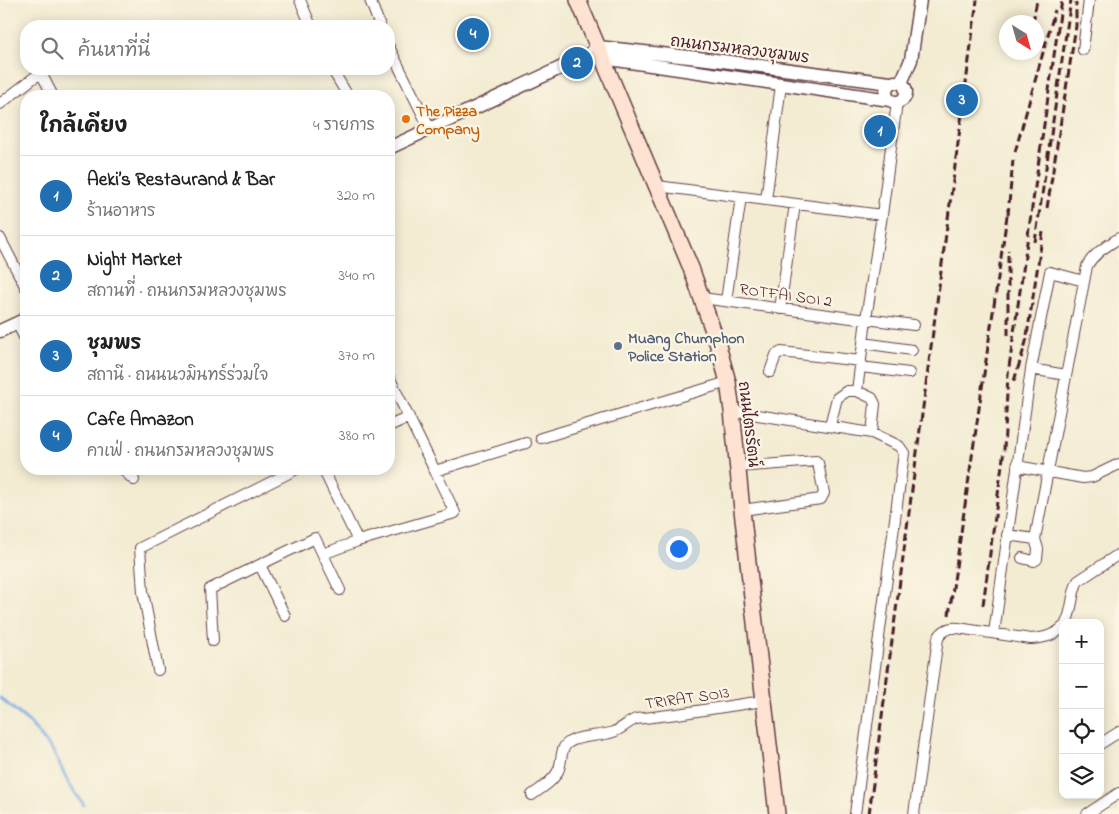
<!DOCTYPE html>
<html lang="th">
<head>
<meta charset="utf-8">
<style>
  body { margin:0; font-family:"Indie Flower","Playpen Sans Thai",sans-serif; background:#f6f6f6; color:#222 }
  .controls { position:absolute; right:15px; bottom:15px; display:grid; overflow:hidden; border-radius:10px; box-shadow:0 2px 12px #0003 }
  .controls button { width:45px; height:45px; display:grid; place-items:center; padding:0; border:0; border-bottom:1px solid #e0e0e0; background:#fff; color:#222; font:25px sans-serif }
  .compass { position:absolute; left:999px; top:15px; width:45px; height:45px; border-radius:50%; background:#fff; box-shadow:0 2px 12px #0003; rotate:143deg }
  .you { position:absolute; left:678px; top:548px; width:18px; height:18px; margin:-12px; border:4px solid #fff; border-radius:50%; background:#1a73e8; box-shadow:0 0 0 8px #1a73e833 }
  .badge { display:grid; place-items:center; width:32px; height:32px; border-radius:50%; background:#1f6fb2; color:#fff; font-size:16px; font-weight:700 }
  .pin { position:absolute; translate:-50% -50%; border:2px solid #fff; box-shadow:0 1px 5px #0006 }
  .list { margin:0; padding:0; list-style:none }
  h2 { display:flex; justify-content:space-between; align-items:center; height:65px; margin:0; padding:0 20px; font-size:21px }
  h2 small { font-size:16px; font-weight:400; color:#767676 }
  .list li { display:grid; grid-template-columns:32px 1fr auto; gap:15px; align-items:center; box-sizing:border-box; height:80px; padding:0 20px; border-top:1px solid #e0e0e0 }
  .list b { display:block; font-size:19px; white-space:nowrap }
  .list p { margin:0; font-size:16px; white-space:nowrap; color:#767676 }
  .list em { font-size:16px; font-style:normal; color:#767676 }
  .icon { flex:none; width:28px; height:28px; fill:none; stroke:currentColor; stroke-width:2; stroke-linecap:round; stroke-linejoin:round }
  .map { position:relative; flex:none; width:1119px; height:814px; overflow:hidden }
  .search { position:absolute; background:#fff; box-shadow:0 2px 12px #0003; left:20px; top:20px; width:375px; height:55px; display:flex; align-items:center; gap:12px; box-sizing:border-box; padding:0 18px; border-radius:20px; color:#767676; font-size:19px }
  .panel { position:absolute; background:#fff; box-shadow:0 2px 12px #0003; left:20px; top:90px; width:375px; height:385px; border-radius:20px }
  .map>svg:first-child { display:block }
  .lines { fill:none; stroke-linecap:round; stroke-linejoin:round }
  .stream { stroke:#76abe4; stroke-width:3 }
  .minor-casing { stroke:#633e44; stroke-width:12 }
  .tertiary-casing { stroke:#633e44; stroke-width:15 }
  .secondary-casing { stroke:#633e44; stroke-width:18 }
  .minor { stroke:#fff; stroke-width:10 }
  .tertiary { stroke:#fff; stroke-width:12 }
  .secondary { stroke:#fee3d2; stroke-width:15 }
  .rail { stroke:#4a1f2b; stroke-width:3; stroke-dasharray:8 4; stroke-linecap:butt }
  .food-dot { fill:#e8710a; stroke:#fcf5e5; stroke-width:2 }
  .service-dot { fill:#5c6f8a; stroke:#fcf5e5; stroke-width:2 }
  .labels { text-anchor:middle; stroke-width:4.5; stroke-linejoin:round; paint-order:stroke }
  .street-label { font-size:16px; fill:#4a1f2b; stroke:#fcf5e5 }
  .food-label { font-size:16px; font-weight:bold; fill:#c56008; stroke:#fcf5e5; text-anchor:start }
  .service-label { font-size:16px; font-weight:bold; fill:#4e5e75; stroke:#fcf5e5; text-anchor:start }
</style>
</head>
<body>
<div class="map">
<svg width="1119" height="814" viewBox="0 0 1119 814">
  <rect width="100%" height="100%" fill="#fcf5e5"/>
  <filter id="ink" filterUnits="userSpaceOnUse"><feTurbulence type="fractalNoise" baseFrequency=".02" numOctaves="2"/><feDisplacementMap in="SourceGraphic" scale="10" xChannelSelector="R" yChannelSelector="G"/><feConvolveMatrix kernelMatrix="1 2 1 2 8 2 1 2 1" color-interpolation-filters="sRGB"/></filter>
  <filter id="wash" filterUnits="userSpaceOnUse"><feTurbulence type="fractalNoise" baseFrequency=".0096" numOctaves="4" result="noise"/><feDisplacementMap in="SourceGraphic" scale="20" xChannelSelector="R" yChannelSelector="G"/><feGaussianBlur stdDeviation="1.12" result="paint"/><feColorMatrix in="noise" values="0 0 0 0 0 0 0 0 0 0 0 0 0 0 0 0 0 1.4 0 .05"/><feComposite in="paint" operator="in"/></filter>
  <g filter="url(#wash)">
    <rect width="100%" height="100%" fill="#f3ecd3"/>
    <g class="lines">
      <path class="stream" d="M0 698 29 722 53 751 69 784 84 805"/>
    </g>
  </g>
  <g filter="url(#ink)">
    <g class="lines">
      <g class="minor-casing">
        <path id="minor" d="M300 0 311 26
          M370 0 380 26
          M389 47 430 129
          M1083 50 1089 0
          M332 69 348 96
          M41 73 53 96
          M0 104 45 69
          M657 186 882 215
          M766 200 781 85
          M0 238 26 288
          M702 298 866 320
          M726 301 741 197
          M780 309 795 204
          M866 319 914 325
          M17 323 26 341
          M863 343 912 350
          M861 367 909 373
          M1031 369 1066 375
          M770 372 776 355 781 352 861 361
          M389 377 435 471 526 443
          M732 411 872 433
          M830 425 837 398 847 391H857
          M389 426 409 417
          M541 438 728 382
          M1017 466 1083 478 1092 477 1119 464
          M738 467 816 461 818 463 824 493 821 499 742 510
          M122 469 134 480
          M323 469 358 541
          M1007 535 1035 539 1087 266C1094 253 1107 246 1119 238
          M323 554 358 541 455 513 435 471
          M1022 558 1034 561 1037 559 1038 549 1035 539
          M260 565 285 616
          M1066 623C1073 610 1071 594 1078 581L1119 554
          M994 633 1031 369 1050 272 1084 281
          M213 641 210 589 315 538 340 590
          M158 670 143 592 140 548 297 469
          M1100 744 1119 732
          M532 795C541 788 553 782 558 771 563 762 559 749 568 743 578 735 600 737 613 732 622 729 628 722 636 719L677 714 763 701
          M855 814 904 453 899 446 872 433 875 404 872 398 857 391 866 319 882 215 897 102
          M914 814 938 638C943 630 949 627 958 628L1031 639C1043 638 1054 636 1063 627
          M1087 814 1119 793"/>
      </g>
      <g class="tertiary-casing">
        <path id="tertiary" d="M596 57 890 100
          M886 92a10 10 0 1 1 20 0a10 10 0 1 1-20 0Z
          M901 83 911 60 920 0
          M389 148 588 55 598 47 707 59 890 83
          M0 331 26 319"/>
      </g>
      <g class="secondary-casing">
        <path id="secondary" d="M578 0 691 268 717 342 728 382 732 411 742 510 777 814"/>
      </g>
      <use href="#minor" class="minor"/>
      <use href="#tertiary" class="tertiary"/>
      <use href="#secondary" class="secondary"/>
      <path class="rail" d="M1033 22 1037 0
        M1015 152 1055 10
        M1047 208 1076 26V2
        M1008 215 1013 160
        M1035 242 1071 0
        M1008 335V250
        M1014 381 1026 342 1043 232
        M983 605 1004 450 1008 374 1062 0
        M949 615 1008 209
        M869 814 977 0"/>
    </g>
  </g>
  <circle class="food-dot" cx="406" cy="119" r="5"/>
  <circle class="service-dot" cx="618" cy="346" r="5"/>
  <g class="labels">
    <g class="street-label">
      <text transform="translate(740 48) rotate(7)" y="6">ถนนกรมหลวงชุมพร</text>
      <text transform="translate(786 294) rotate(8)" y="6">ROTFAI SOI 2</text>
      <text transform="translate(750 424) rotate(83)" y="6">ถนนไตรรัตน์</text>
      <text transform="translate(687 697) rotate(-8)" y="6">TRIRAT SOI3</text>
    </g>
    <g class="food-label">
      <text x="416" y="116">The Pizza<tspan x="416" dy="18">Company</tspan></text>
    </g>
    <g class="service-label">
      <text x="628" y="343">Muang Chumphon<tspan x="628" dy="18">Police Station</tspan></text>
    </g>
  </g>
</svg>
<div class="controls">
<button>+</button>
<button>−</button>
<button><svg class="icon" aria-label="locate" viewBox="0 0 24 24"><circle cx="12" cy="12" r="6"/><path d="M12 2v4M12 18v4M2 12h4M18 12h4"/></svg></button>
<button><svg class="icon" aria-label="layers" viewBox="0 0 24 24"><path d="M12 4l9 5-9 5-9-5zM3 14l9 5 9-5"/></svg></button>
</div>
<svg class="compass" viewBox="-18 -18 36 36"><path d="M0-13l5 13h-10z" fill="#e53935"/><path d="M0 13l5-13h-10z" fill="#767676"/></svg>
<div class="you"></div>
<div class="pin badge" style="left:880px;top:131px">1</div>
<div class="pin badge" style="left:577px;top:63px">2</div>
<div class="pin badge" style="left:962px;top:100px">3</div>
<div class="pin badge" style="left:473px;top:34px">4</div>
<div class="search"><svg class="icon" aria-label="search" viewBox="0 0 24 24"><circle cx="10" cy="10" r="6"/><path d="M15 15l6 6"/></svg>ค้นหาที่นี่</div>
<section class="panel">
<h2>ใกล้เคียง<small>4 รายการ</small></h2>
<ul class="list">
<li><span class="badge">1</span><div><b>Aeki’s Restaurand &amp; Bar</b><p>ร้านอาหาร</p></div><em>320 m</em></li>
<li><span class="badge">2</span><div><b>Night Market</b><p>สถานที่ · ถนนกรมหลวงชุมพร</p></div><em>340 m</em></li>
<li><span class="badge">3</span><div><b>ชุมพร</b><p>สถานี · ถนนนวมินทร์ร่วมใจ</p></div><em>370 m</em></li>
<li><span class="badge">4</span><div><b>Cafe Amazon</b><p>คาเฟ่ · ถนนกรมหลวงชุมพร</p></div><em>380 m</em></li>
</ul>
</section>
</div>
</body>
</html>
